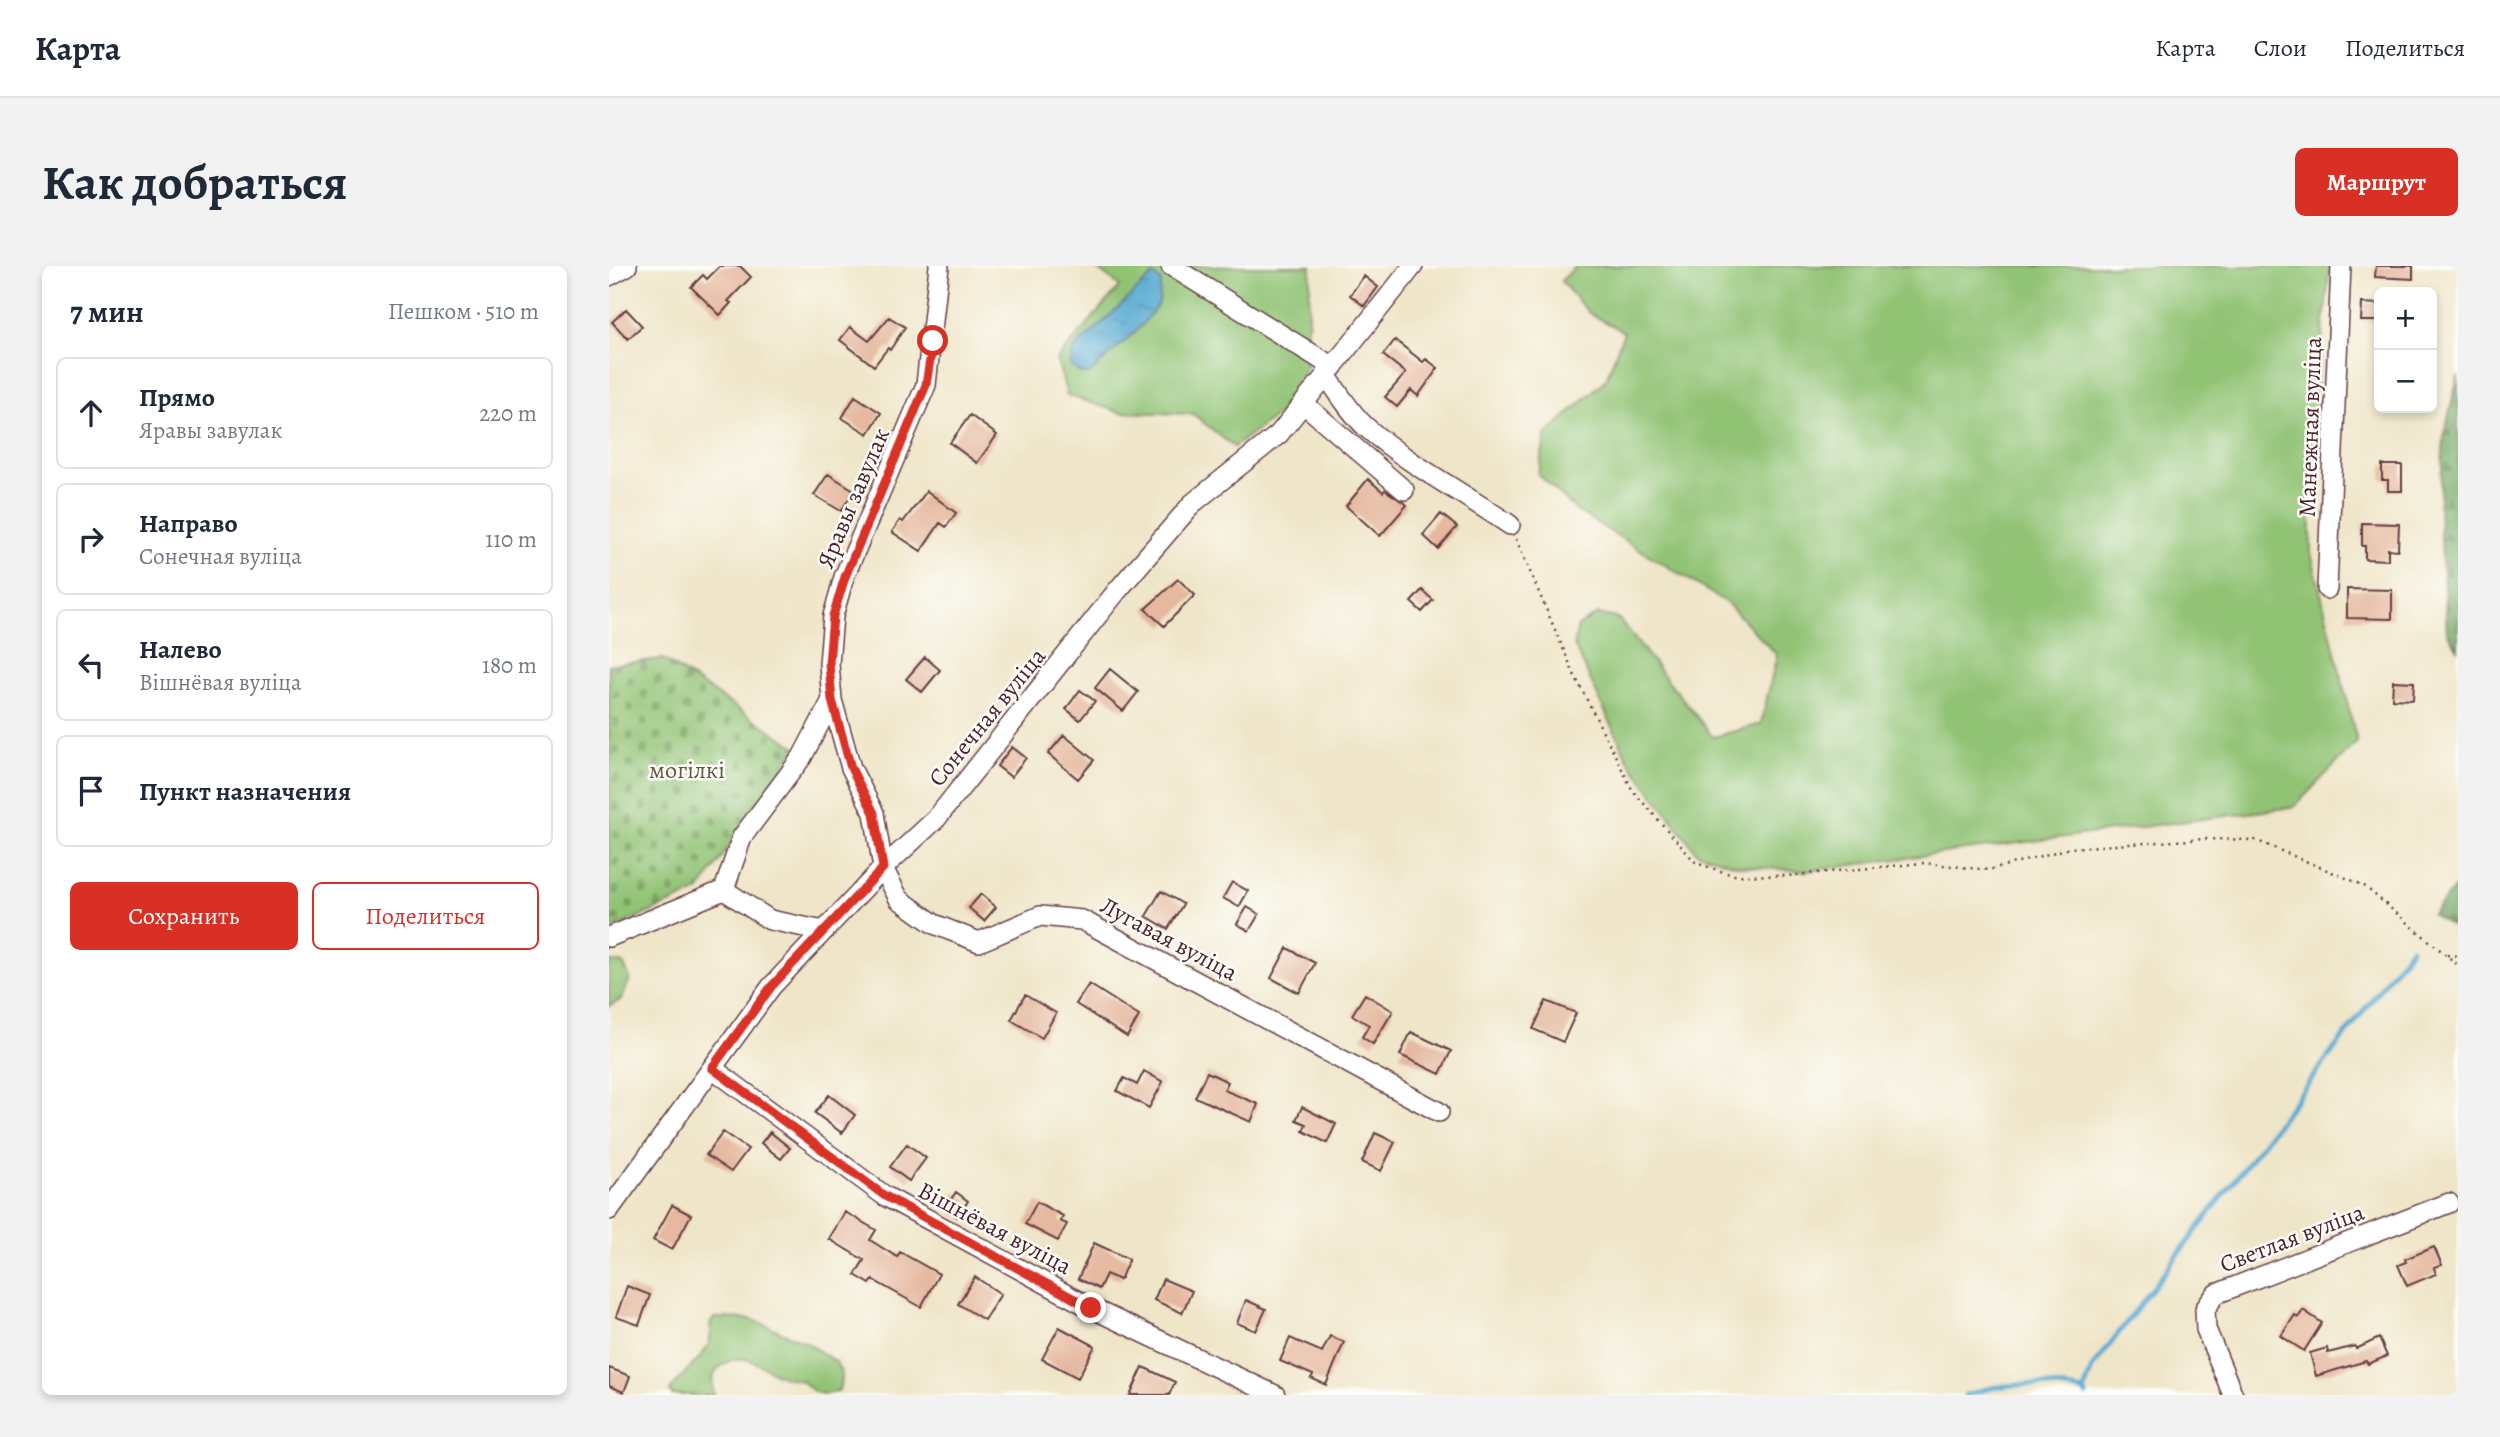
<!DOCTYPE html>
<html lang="ru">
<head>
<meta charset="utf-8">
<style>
  body { margin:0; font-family:Alegreya,serif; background:#f2f2f3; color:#1f2937 }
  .controls { position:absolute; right:21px; top:21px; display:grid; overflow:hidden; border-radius:10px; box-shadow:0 4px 10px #0003 }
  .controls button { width:63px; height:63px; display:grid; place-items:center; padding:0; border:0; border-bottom:2px solid #e0e1e3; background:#fff; color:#1f2937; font:35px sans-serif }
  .stop { position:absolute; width:21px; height:21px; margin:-16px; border:5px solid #d93025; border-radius:50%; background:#fff }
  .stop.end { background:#d93025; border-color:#fff; box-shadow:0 2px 7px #0008 }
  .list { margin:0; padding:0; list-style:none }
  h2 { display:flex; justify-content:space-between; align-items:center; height:91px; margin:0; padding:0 28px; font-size:30px }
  h2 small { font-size:23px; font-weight:400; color:#747a83 }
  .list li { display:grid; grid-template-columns:46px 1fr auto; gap:21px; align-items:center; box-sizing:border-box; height:112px; margin:0 14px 14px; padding:0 14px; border:2px solid #e0e1e3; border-radius:10px }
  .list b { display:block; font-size:26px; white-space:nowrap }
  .list p { margin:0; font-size:23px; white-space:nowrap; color:#747a83 }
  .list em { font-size:23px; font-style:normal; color:#747a83 }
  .actions { display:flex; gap:14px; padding:21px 28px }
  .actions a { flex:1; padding:16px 0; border:2px solid #d93025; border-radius:10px; text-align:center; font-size:24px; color:#d93025 }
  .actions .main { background:#d93025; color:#fff }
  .icon { flex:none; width:38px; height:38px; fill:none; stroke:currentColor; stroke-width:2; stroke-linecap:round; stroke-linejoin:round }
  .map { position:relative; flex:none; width:1849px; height:1129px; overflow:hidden; border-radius:10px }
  header { display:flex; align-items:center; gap:42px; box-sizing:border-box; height:98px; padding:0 35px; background:#fff; border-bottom:2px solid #e0e1e3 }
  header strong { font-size:33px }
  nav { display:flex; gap:38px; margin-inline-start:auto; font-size:24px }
  .intro { display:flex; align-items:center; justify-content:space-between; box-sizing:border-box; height:168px; padding:0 42px }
  h1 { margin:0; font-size:49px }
  .button { padding:18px 32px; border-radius:10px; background:#d93025; color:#fff; font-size:24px; font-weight:700 }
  main { display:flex; gap:42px; padding:0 42px }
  aside { flex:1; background:#fff; border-radius:10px; box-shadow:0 4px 10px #0003 }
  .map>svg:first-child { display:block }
  .green { fill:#91c374; stroke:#6e7150; stroke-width:2 }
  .forest { fill:url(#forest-firs); stroke:#5f6448; stroke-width:2 }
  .cemetery { fill:url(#cemetery-stones); stroke:#6e7150; stroke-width:2 }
  .water { fill:url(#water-ripples); stroke:#50647e; stroke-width:2 }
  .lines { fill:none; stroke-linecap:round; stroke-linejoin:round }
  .stream { stroke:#55a9d1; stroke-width:5 }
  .building { fill:#e5b89f }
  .minor-casing { stroke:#633d43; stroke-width:22 }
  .path { stroke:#633d43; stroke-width:2.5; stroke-dasharray:2 5; stroke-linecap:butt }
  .minor { stroke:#fff; stroke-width:19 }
  .route { stroke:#d93025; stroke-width:9 }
  .labels { text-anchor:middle; stroke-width:5; stroke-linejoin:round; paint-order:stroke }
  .street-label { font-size:24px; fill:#4a1f2b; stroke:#fdfcf7 }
  .park-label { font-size:24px; fill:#635845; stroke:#fdfcf7 }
</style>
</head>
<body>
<header>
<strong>Карта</strong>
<nav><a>Карта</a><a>Слои</a><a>Поделиться</a></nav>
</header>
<div class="intro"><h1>Как добраться</h1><a class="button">Маршрут</a></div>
<main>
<aside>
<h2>7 мин<small>Пешком · 510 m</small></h2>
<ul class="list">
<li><svg class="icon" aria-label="ahead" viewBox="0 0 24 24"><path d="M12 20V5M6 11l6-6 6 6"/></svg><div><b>Прямо</b><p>Яравы завулак</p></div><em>220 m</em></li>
<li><svg class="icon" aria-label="right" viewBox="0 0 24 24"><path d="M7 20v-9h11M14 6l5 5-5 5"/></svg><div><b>Направо</b><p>Сонечная вуліца</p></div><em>110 m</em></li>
<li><svg class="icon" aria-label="left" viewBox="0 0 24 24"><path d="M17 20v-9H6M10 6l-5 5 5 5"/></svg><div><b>Налево</b><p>Вішнёвая вуліца</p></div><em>180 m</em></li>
<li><svg class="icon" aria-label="arrive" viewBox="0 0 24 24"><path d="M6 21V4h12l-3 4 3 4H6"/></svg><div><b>Пункт назначения</b></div></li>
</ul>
<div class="actions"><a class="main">Сохранить</a><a>Поделиться</a></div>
</aside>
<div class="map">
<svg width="1849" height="1129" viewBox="0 0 1849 1129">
  <defs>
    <pattern id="forest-firs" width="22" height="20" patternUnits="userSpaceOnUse" patternTransform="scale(1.75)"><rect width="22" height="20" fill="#74a966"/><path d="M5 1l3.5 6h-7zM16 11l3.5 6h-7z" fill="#618954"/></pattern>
    <pattern id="cemetery-stones" width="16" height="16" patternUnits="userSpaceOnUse" patternTransform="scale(1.75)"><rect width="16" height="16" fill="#91c374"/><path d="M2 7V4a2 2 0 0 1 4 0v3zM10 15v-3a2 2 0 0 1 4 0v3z" fill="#789e5f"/></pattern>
    <pattern id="water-ripples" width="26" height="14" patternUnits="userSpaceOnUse" patternTransform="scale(1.75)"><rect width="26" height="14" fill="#55a9d1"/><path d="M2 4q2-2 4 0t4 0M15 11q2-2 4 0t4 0" fill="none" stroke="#4889aa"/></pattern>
  </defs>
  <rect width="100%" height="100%" fill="#fdfcf7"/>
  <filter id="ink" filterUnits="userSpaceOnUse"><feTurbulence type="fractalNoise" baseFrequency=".0143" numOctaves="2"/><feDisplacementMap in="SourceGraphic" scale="14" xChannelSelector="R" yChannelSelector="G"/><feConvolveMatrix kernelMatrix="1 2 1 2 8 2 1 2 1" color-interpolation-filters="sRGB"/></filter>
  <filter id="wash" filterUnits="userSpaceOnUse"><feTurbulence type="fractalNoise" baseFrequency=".00686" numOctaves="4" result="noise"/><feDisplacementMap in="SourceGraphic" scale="28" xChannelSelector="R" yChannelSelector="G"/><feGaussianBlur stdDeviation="1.57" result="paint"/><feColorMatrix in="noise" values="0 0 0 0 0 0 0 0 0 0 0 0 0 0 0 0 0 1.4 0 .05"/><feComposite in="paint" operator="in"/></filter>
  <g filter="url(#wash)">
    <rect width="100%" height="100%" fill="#efe5c8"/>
    <path class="green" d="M484 0H702L697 101 685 136 625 181 584 148 510 146 458 129 448 94 511 20Z
      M967 0H1721L1701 185 1702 287 1748 476 1685 541 1197 605 1131 600 1088 587 1020 496 965 379 969 360 989 348 1010 353 1104 471 1152 458 1168 389 1118 337 968 245 929 208 937 169 997 113 1015 66 980 47 952 15Z
      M0 696 14 697 21 712 13 733 0 740Z
      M105 1052 142 1053 196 1076 227 1096 233 1109 230 1124C222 1128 218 1129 209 1127 202 1125 198 1118 192 1115 185 1112 177 1113 171 1109 152 1101 135 1082 112 1100 102 1107 102 1118 105 1129H63L61 1125C75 1102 108 1087 101 1058Z"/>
    <path class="forest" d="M1849 110V383L1838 366 1830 245 1835 170Z
      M1849 618V656L1842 660 1823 648Z"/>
    <path class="cemetery" d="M54 393 187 481 90 625 0 664V399Z"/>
    <path class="water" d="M544 9 552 15 550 37 532 60 480 108 471 107 462 100 464 84Z"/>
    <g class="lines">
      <path class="stream" d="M1475 1125 1483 1102 1802 682
        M1356 1129C1397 1115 1433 1117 1475 1125L1477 1129"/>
    </g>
    <g id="blocks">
      <path class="building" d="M111 0H131L142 11 119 35 122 37 111 49 82 21 94 9 98 13Z
        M1767 0H1804V13L1766 11Z
        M755 10 769 21 755 40 741 29Z
        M1753 37 1770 38V55H1752Z
        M17 43 33 60 19 73 3 56Z
        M280 51 296 61 281 84 279 82 265 100 231 74 241 61 260 75Z
        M786 74 814 96 817 93 829 102 809 130 802 124 788 141 776 131 797 107 774 89Z
        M246 130 272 147 259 168 233 152Z
        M361 149 388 169 368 197 341 177Z
        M1773 199H1793V225H1779V214H1773Z
        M219 208 245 224 232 245 205 229Z
        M759 213 774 226 776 224 798 239 771 270 737 240Z
        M318 225 347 247 337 261 331 257 312 285 283 266 291 254 294 256Z
        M832 248 848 261 829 283 814 269Z
        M1753 257 1790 258 1789 284 1779 283V294L1756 293V280H1753Z
        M569 313 586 329 555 360 536 343Z
        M1738 323 1783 324V353L1738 352Z
        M813 324 824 334 813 346 802 336Z
        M316 391 331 404 313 426 297 413Z
        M501 403 529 426 514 445 486 422Z
        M1784 415 1805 416 1804 434 1783 433Z
        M471 424 486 435 471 454 457 443Z
        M455 469 485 494 469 513 439 488Z
        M403 481 417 492 402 511 388 500Z
        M623 616 639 625 630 641 614 632Z
        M552 625 574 638 559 663 537 650Z
        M372 628 387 641 375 655 360 642Z
        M638 641 650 648 640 665 628 658Z
        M678 682 706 697 690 727 662 712Z
        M480 718 530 750 518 771 467 738Z
        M756 728 784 745 764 778 753 771 760 759 743 749Z
        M416 729 447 747 433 772 402 754Z
        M937 735 967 747 954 776 924 763Z
        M802 766 842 785 831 808 791 789Z
        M535 805 554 816 540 842 508 825 515 812 528 819Z
        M598 806 619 816 615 824 649 838 642 856 586 831Z
        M220 829 246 849 233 867 206 847Z
        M693 841 727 858 718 877 694 865 697 858 687 854Z
        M114 866 139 883 122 906 97 889Z
        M161 866 181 882 172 893 152 877Z
        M766 867 786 876 772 905 753 896Z
        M298 878 317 892 300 915 281 901Z
        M347 926 359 935 348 951 336 942Z
        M428 936 454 950 451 955 458 958 449 975 416 958Z
        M63 939 82 949 63 984 44 974Z
        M236 946 267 964 261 974 288 991 291 986 330 1008 312 1041 264 1014 261 1018 246 1009 255 994 220 973Z
        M485 977 520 993 511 1014 497 1008 490 1023 469 1013Z
        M1825 981 1833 999 1825 1002 1827 1008 1798 1020 1789 999 1797 996 1796 993Z
        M366 1011 392 1028 375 1054 349 1038Z
        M554 1013 583 1025 573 1047 545 1034Z
        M18 1020 41 1029 30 1059 7 1051Z
        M637 1034 657 1043 647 1065 628 1057Z
        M1694 1044 1713 1057 1695 1085 1672 1070 1686 1049 1689 1052Z
        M450 1061 486 1080 469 1112 433 1093Z
        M721 1070 735 1076 717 1119 702 1112 704 1109 671 1095 681 1072 713 1086Z
        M1770 1072 1778 1090 1759 1098 1757 1095 1707 1110 1701 1087 1718 1082 1719 1087 1746 1080 1747 1083Z
        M534 1101 566 1116 560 1129H521Z
        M0 1102 21 1110 15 1126 0 1120Z"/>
    </g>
  </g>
  <g filter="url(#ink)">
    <use href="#blocks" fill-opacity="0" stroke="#633d43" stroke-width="2"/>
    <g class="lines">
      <g class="minor-casing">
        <path id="minor" d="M330 0 317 119 235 311 224 350 220 398 223 434 242 502 265 547 274 602 290 633 325 658 370 676 431 650 473 654 830 846
          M562 0 724 101
          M0 10 18 0
          M718 111C730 127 742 148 758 162 802 200 853 226 901 259
          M695 138 795 224
          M1718 323 1732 0
          M115 624 161 654 215 665
          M0 671 115 624 133 571 193 491 223 434
          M103 802 276 930 482 1042 666 1129
          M0 944 162 721 274 602 327 553 508 325 584 237 670 168 804 0
          M1624 1129 1597 1063 1596 1043 1607 1028 1840 937"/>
      </g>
      <path class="path" d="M907 273 965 408 1024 525 1087 597 1124 609 1176 610 1315 597 1380 604 1461 582 1596 573 1646 574 1754 619 1849 699
        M1838 689 1849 690"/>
      <use href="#minor" class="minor"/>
    </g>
  </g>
  <g class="lines" filter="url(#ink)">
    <path class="route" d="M324 75 317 119 236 311 224 350 220 398 223 434 242 502 265 547 274 602 162 721 103 802 276 930 482 1042"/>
  </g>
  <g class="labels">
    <g class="street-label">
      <text transform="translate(1701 161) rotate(-88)" y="8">Манежная вуліца</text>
      <text transform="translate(244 232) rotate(-67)" y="8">Яравы завулак</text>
      <text transform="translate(378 451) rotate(-51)" y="8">Сонечная вуліца</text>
      <text transform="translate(560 673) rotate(28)" y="8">Лугавая вуліца</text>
      <text transform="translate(386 962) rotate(28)" y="8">Вішнёвая вуліца</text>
      <text transform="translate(1683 972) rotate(-21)" y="8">Светлая вуліца</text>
    </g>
    <g class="park-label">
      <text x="78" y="512">могілкі</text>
    </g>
  </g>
</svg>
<div class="controls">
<button>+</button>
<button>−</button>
</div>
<div class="stop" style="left:324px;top:75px"></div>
<div class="stop end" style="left:482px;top:1042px"></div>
</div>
</main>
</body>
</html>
